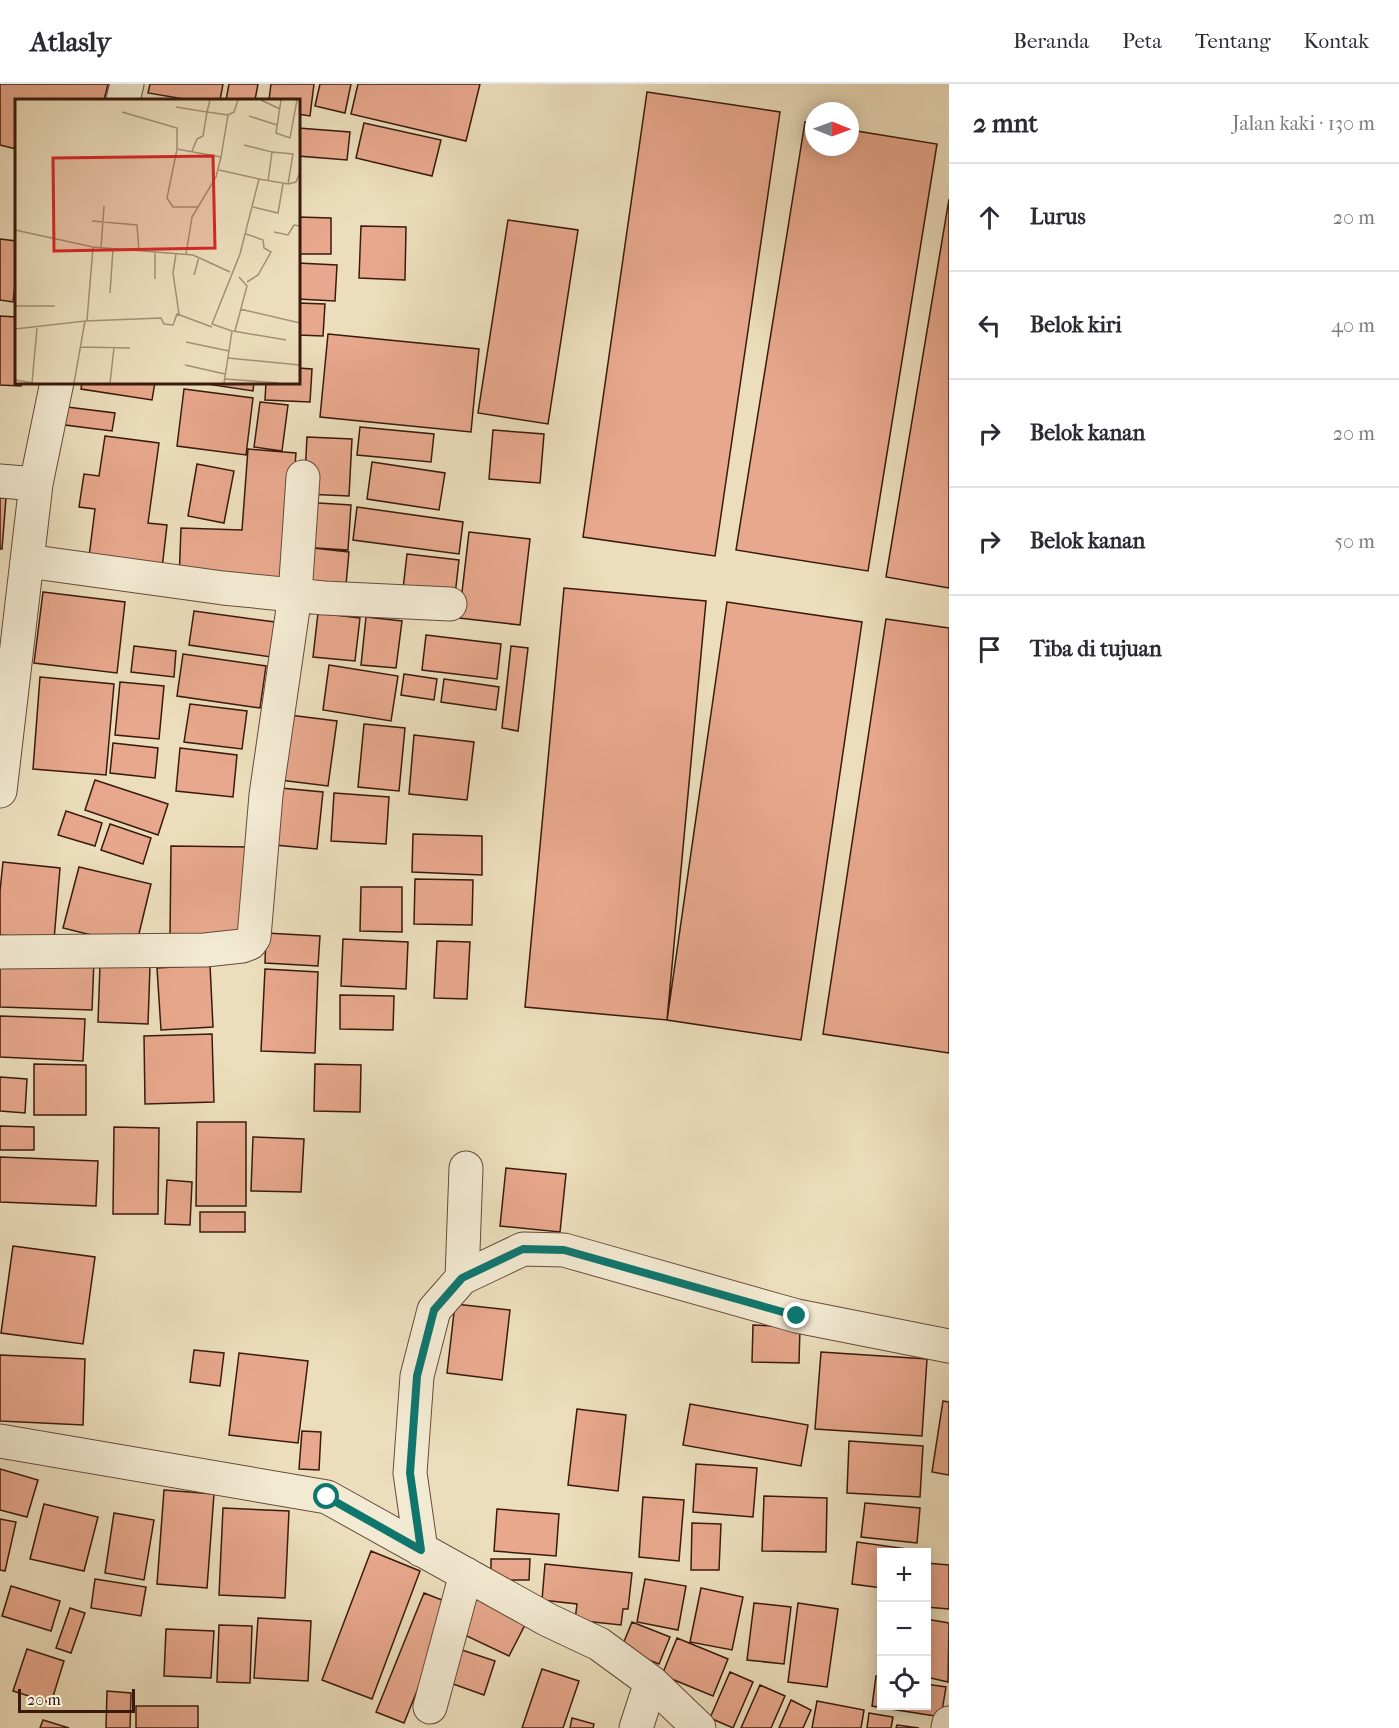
<!DOCTYPE html>
<html lang="id">
<head>
<meta charset="utf-8">
<style>
  body { margin:0; font-family:"IM FELL French Canon",serif; background:#f7f7f7; color:#2b2b33 }
  .controls { position:absolute; right:18px; bottom:18px; display:grid; overflow:hidden; border-radius:0px; box-shadow:0 3px 15px #0003 }
  .controls button { width:54px; height:54px; display:grid; place-items:center; padding:0; border:0; border-bottom:2px solid #e1e1e2; background:#fff; color:#2b2b33; font:30px sans-serif }
  .compass { position:absolute; left:805px; top:18px; width:54px; height:54px; border-radius:50%; background:#fff; box-shadow:0 3px 15px #0003; rotate:91deg }
  .scale { position:absolute; left:18px; bottom:15px; width:117px; box-sizing:border-box; padding-left:6px; border:3px solid #391a0d; border-top:0; font-size:16px; line-height:21px; white-space:nowrap; color:#391a0d; -webkit-text-stroke:4px #f3ead3; paint-order:stroke }
  .stop { position:absolute; width:18px; height:18px; margin:-14px; border:4px solid #0f766e; border-radius:50%; background:#fff }
  .stop.end { background:#0f766e; border-color:#fff; box-shadow:0 2px 6px #0008 }
  .list { margin:0; padding:0; list-style:none }
  h2 { display:flex; justify-content:space-between; align-items:center; height:78px; margin:0; padding:0 24px; font-size:26px }
  h2 small { font-size:20px; font-weight:400; color:#7c7c81 }
  .list li { display:grid; grid-template-columns:39px 1fr auto; gap:18px; align-items:center; box-sizing:border-box; height:108px; padding:0 24px; border-top:2px solid #e1e1e2 }
  .list b { display:block; font-size:22px; white-space:nowrap }
  .list em { font-size:20px; font-style:normal; color:#7c7c81 }
  .icon { flex:none; width:33px; height:33px; fill:none; stroke:currentColor; stroke-width:2; stroke-linecap:round; stroke-linejoin:round }
  .map { position:relative; flex:none; width:949px; height:1644px; overflow:hidden }
  header { display:flex; align-items:center; gap:36px; box-sizing:border-box; height:84px; padding:0 30px; background:#fff; border-bottom:2px solid #e1e1e2 }
  header strong { font-size:28px }
  nav { display:flex; gap:33px; margin-inline-start:auto; font-size:21px }
  main { display:flex }
  aside { flex:1; background:#fff }
  .map>svg:first-child { display:block }
  .building { fill:#e8a88d; stroke:#391a0d; stroke-width:1.5 }
  .lines { fill:none; stroke-linecap:round; stroke-linejoin:round }
  .street-casing { stroke:#664b39; stroke-width:35 }
  .street { stroke:#f3ead3; stroke-width:33 }
  .route { stroke:#0f766e; stroke-width:8 }
  .inset-road { fill:none; stroke:#a49076; stroke-width:1.5 }
  .view { fill:#d62828; fill-opacity:0.15; stroke:#d62828; stroke-width:3 }
  .inset-edge { fill:none; stroke:#391a0d; stroke-width:3 }
</style>
</head>
<body>
<header>
<strong>Atlasly</strong>
<nav><a>Beranda</a><a>Peta</a><a>Tentang</a><a>Kontak</a></nav>
</header>
<main>
<div class="map">
<svg width="949" height="1644" viewBox="0 0 949 1644">
  <rect width="100%" height="100%" fill="#ecdebc"/>
  <filter id="stains"><feTurbulence type="fractalNoise" baseFrequency=".00333" numOctaves="4"/><feColorMatrix values="0 0 0 0 .2 0 0 0 0 .09 0 0 0 0 .02 0 0 0 .5 -.17"/></filter>
  <radialGradient id="worn" r=".72"><stop offset=".6" stop-color="#630" stop-opacity="0"/><stop offset="1" stop-color="#630" stop-opacity=".3"/></radialGradient>
  <path class="building" d="M0 0H108L104 16H16V65L0 61Z
    M150 0H223L220 16H190L148 9Z
    M229 0H258L255 16H226Z
    M271 0H314L310 32 298 30V16H269Z
    M320 0H351L345 29 315 22Z
    M358 0H480L466 57 351 30Z
    M647 8 780 28 715 472 583 453Z
    M805 38 814 40V63H850V46L937 60 868 487 736 466Z
    M364 39 441 56 432 92 356 74Z
    M298 44 350 48 347 76 298 72Z
    M949 115V504L886 493Z
    M298 133 331 134V170H298Z
    M508 136 578 146 548 340 478 329Z
    M361 142 406 143 405 196 359 194Z
    M0 155 16 157V192L13 218 0 216Z
    M298 179 337 181 335 217 298 215Z
    M298 219 325 220 323 252 298 251Z
    M0 232 16 233V298H22L21 302 0 301Z
    M328 250 479 265 471 348 320 333Z
    M298 284 312 285 310 318 265 316 266 298H298Z
    M82 298H155L152 316 81 305Z
    M194 298H254L253 307Z
    M184 305 253 314 246 371 177 362Z
    M260 318 288 321 282 367 254 363Z
    M67 323 115 329 112 347 65 341Z
    M360 343 434 350 431 378 357 371Z
    M493 346 544 350 540 399 489 395Z
    M105 352 159 359 148 439 167 441 161 493 89 473 95 425 79 423 84 390 99 392Z
    M307 353 352 355 349 412 304 410Z
    M248 365 296 369 285 504 179 497 181 444 242 446Z
    M372 378 445 389 439 426 367 415Z
    M197 380 234 387 224 439 188 432Z
    M0 414H6L2 465H0Z
    M302 418 351 421 348 466 300 463Z
    M357 423 463 438 459 470 353 456Z
    M469 448 530 455 520 541 459 534Z
    M304 463 349 468 345 512 300 508Z
    M407 470 459 476 454 520 402 514Z
    M564 504 706 517 667 936 525 923Z
    M43 508 125 518 117 589 34 579Z
    M727 518 862 538 801 956 667 936Z
    M194 527 275 538 271 573 189 561Z
    M318 529 360 534 355 577 313 573Z
    M366 533 402 537 396 584 361 581Z
    M886 535 949 544V969L823 950Z
    M426 551 501 560 497 595 422 586Z
    M134 562 176 567 174 593 131 588Z
    M511 562 528 564 518 647 502 644Z
    M183 570 266 582 260 624 177 612Z
    M329 581 398 592 391 637 323 626Z
    M404 590 437 595 434 616 401 611Z
    M40 593 114 600 106 691 33 685Z
    M444 595 499 603 496 626 441 618Z
    M120 598 164 602 159 655 115 651Z
    M190 620 247 627 242 665 184 658Z
    M281 630 337 637 328 702 272 695Z
    M364 640 405 644 399 707 358 703Z
    M414 651 474 658 467 716 409 710Z
    M113 659 158 664 155 694 110 689Z
    M180 664 237 671 233 713 176 707Z
    M95 696 168 720 158 751 85 726Z
    M270 703 323 708 317 765 264 760Z
    M334 709 389 713 386 760 331 757Z
    M66 727 102 739 95 762 58 751Z
    M110 740 151 754 143 780 101 766Z
    M413 750 482 752V791L412 788Z
    M171 762 249 763 248 855 170 854Z
    M3 778 60 784 54 856 0 851V807Z
    M79 783 151 800 136 862 63 844Z
    M415 795 473 796 472 841 414 840Z
    M361 803H402V848L360 847Z
    M266 849 320 852 318 882 265 879Z
    M343 855 408 858 406 905 341 902Z
    M437 857 470 858 467 915 434 914Z
    M0 872 94 875 92 926 0 923Z
    M100 881 150 882 148 940 98 938Z
    M210 881 213 943 161 946 157 884Z
    M265 885 318 888 315 969 261 967Z
    M340 911 394 912 393 946 340 945Z
    M0 932 85 935 83 977 0 973Z
    M212 950 214 1018 145 1020 144 952Z
    M34 980 86 981V1031H34Z
    M315 980 361 981 360 1028 314 1027Z
    M0 993 27 995 25 1029 0 1027Z
    M197 1038H246V1122H196Z
    M0 1042 34 1043V1066H0Z
    M114 1043 159 1044 158 1130H113Z
    M253 1053 304 1055 301 1108 251 1107Z
    M0 1073 98 1077 96 1122 0 1118Z
    M506 1084 566 1090 560 1148 500 1142Z
    M167 1096 192 1098 190 1141 165 1140Z
    M200 1128H245V1148H200Z
    M13 1162 95 1173 83 1260 1 1249Z
    M455 1220 510 1226 502 1296 447 1289Z
    M753 1241 800 1243 799 1279 752 1278Z
    M194 1266 224 1269 220 1302 190 1298Z
    M821 1268 927 1275 922 1352 815 1345Z
    M239 1269 308 1277 298 1359 229 1351Z
    M0 1271 85 1275 83 1341 0 1337Z
    M943 1317 949 1318V1391L932 1388Z
    M690 1320 808 1341 801 1382 683 1361Z
    M577 1325 626 1331 618 1407 568 1401Z
    M302 1347 321 1348 319 1386 299 1385Z
    M849 1357 923 1362 920 1413 847 1409Z
    M696 1380 757 1384 753 1433 693 1428Z
    M0 1385 38 1396 27 1433 0 1426Z
    M164 1406 214 1410 207 1504 157 1500Z
    M764 1412 827 1414 826 1468 762 1467Z
    M643 1413 684 1416 679 1477 639 1473Z
    M865 1419 920 1424 917 1459 861 1453Z
    M44 1420 98 1433 84 1487 30 1475Z
    M223 1424 289 1427 285 1514 219 1511Z
    M497 1425 559 1430 556 1472 494 1467Z
    M114 1429 154 1436 144 1496 105 1489Z
    M0 1435 16 1438 5 1487 0 1486Z
    M692 1439 721 1440 719 1486H691Z
    M857 1458 908 1465 907 1468H882V1504L852 1500Z
    M371 1467 420 1487 372 1615 322 1596Z
    M491 1475H530L529 1496H491Z
    M926 1479 949 1481V1525L926 1523Z
    M545 1480 632 1489 628 1525H623L621 1541 575 1536 577 1520 542 1516Z
    M95 1495 146 1503 141 1532 91 1524Z
    M645 1495 686 1502 678 1546 637 1538Z
    M11 1502 60 1517 51 1547 2 1532Z
    M701 1504 743 1513 732 1566 690 1558Z
    M472 1508 528 1535 509 1572 454 1546Z
    M424 1509 452 1520 404 1639 376 1628Z
    M754 1519 791 1523 784 1580 747 1576Z
    M798 1519 838 1525 827 1603 788 1598Z
    M70 1524 85 1529 71 1569 56 1564Z
    M258 1534 311 1537 308 1597 254 1594Z
    M926 1535 949 1539 948 1598 926 1593Z
    M632 1538 670 1553 659 1580 621 1565Z
    M219 1541 252 1542 250 1599 217 1598Z
    M166 1545 214 1547 211 1594 164 1592Z
    M677 1554 728 1575 713 1612 662 1591Z
    M453 1563 495 1577 484 1611 442 1596Z
    M27 1565 64 1577 51 1619 13 1607Z
    M542 1585 579 1597 563 1644H522Z
    M730 1588 753 1598 733 1644 710 1634Z
    M876 1592 882 1593V1622H926V1600L946 1603 941 1633 872 1622Z
    M760 1601 785 1612 771 1644H741Z
    M107 1607 131 1609 130 1644H106Z
    M791 1616 811 1626 803 1644H779Z
    M817 1617 864 1626 861 1644H812Z
    M136 1622H198V1644H136Z
    M869 1629 893 1633 891 1644H867Z
    M572 1634 594 1640 593 1644H570Z
    M43 1636 69 1644H40Z
    M897 1641 919 1644H896Z"/>
  <g class="lines">
    <g class="street-casing">
      <path id="street" d="M123 16 127 0
        M0 397 36 400
        M27 477 223 504 324 514 450 520
        M0 707 36 400 57 298
        M0 868 205 866 242 862 250 859 254 853 266 711 295 511 303 393
        M462 1194 466 1084
        M0 1357 327 1413 548 1536 599 1560 651 1598 699 1644
        M421 1466 410 1389 417 1292 434 1226 462 1194 523 1165 564 1166 797 1232 949 1262
        M430 1623 466 1490
        M636 1644 651 1598
        M948 1644 949 1639"/>
    </g>
    <use href="#street" class="street"/>
  </g>
  <g class="lines">
    <path class="route" d="M327 1413 421 1466 410 1389 417 1292 434 1226 462 1194 523 1165 564 1166 797 1232"/>
  </g>
  <g transform="translate(15 15)">
    <rect width="285" height="285" fill="#ecdebc"/>
    <path class="inset-road" d="M246 1 265 10M266 1 261 34 275 39 282 1M161 8 192 13 188 37 182 40 177 52M107 13 162 29V50M213 16 219 13 223 1M234 17 262 26M229 46 257 53 253 82M204 71 244 80 225 155 197 225 217 232 209 284M244 80 273 85 278 55 257 53M273 85 281 83 285 73M182 108H158L152 99 162 50 206 58M238 108 263 114 268 85M77 122 122 126 124 153M0 131 78 148 178 156 215 173M259 133 273 136 279 126 285 127M231 135 248 141 249 149 256 153 243 176 232 183M86 149 89 107M161 155 158 174 164 215M171 155 177 118 201 78 206 58 213 16 192 13 195 1M179 176 184 158M140 180V154M95 194 98 150M0 207H40M225 210 285 224M72 221 78 148M70 222 146 219 149 225 158 226 162 215 197 228M0 230 70 222 59 284M218 232 271 241M220 232 232 187 224 178M171 243 214 252M65 248 115 249M213 259 285 266M170 266 210 275M210 280 263 284M0 281 19 284M17 284 22 229M95 284 99 249"/>
    <path class="view" d="M198 57 200 149 39 152 38 59Z"/>
    <rect width="285" height="285" class="inset-edge"/>
  </g>
  <rect width="100%" height="100%" filter="url(#stains)"/>
  <rect width="100%" height="100%" fill="url(#worn)"/>
</svg>
<div class="controls">
<button>+</button>
<button>−</button>
<button><svg class="icon" aria-label="locate" viewBox="0 0 24 24"><circle cx="12" cy="12" r="6"/><path d="M12 2v4M12 18v4M2 12h4M18 12h4"/></svg></button>
</div>
<svg class="compass" viewBox="-18 -18 36 36"><path d="M0-13l5 13h-10z" fill="#e53935"/><path d="M0 13l5-13h-10z" fill="#7c7c81"/></svg>
<div class="scale">20 m</div>
<div class="stop" style="left:327px;top:1413px"></div>
<div class="stop end" style="left:797px;top:1232px"></div>
</div>
<aside>
<h2>2 mnt<small>Jalan kaki · 130 m</small></h2>
<ul class="list">
<li><svg class="icon" aria-label="ahead" viewBox="0 0 24 24"><path d="M12 20V5M6 11l6-6 6 6"/></svg><div><b>Lurus</b></div><em>20 m</em></li>
<li><svg class="icon" aria-label="left" viewBox="0 0 24 24"><path d="M17 20v-9H6M10 6l-5 5 5 5"/></svg><div><b>Belok kiri</b></div><em>40 m</em></li>
<li><svg class="icon" aria-label="right" viewBox="0 0 24 24"><path d="M7 20v-9h11M14 6l5 5-5 5"/></svg><div><b>Belok kanan</b></div><em>20 m</em></li>
<li><svg class="icon" aria-label="right" viewBox="0 0 24 24"><path d="M7 20v-9h11M14 6l5 5-5 5"/></svg><div><b>Belok kanan</b></div><em>50 m</em></li>
<li><svg class="icon" aria-label="arrive" viewBox="0 0 24 24"><path d="M6 21V4h12l-3 4 3 4H6"/></svg><div><b>Tiba di tujuan</b></div></li>
</ul>
</aside>
</main>
</body>
</html>
